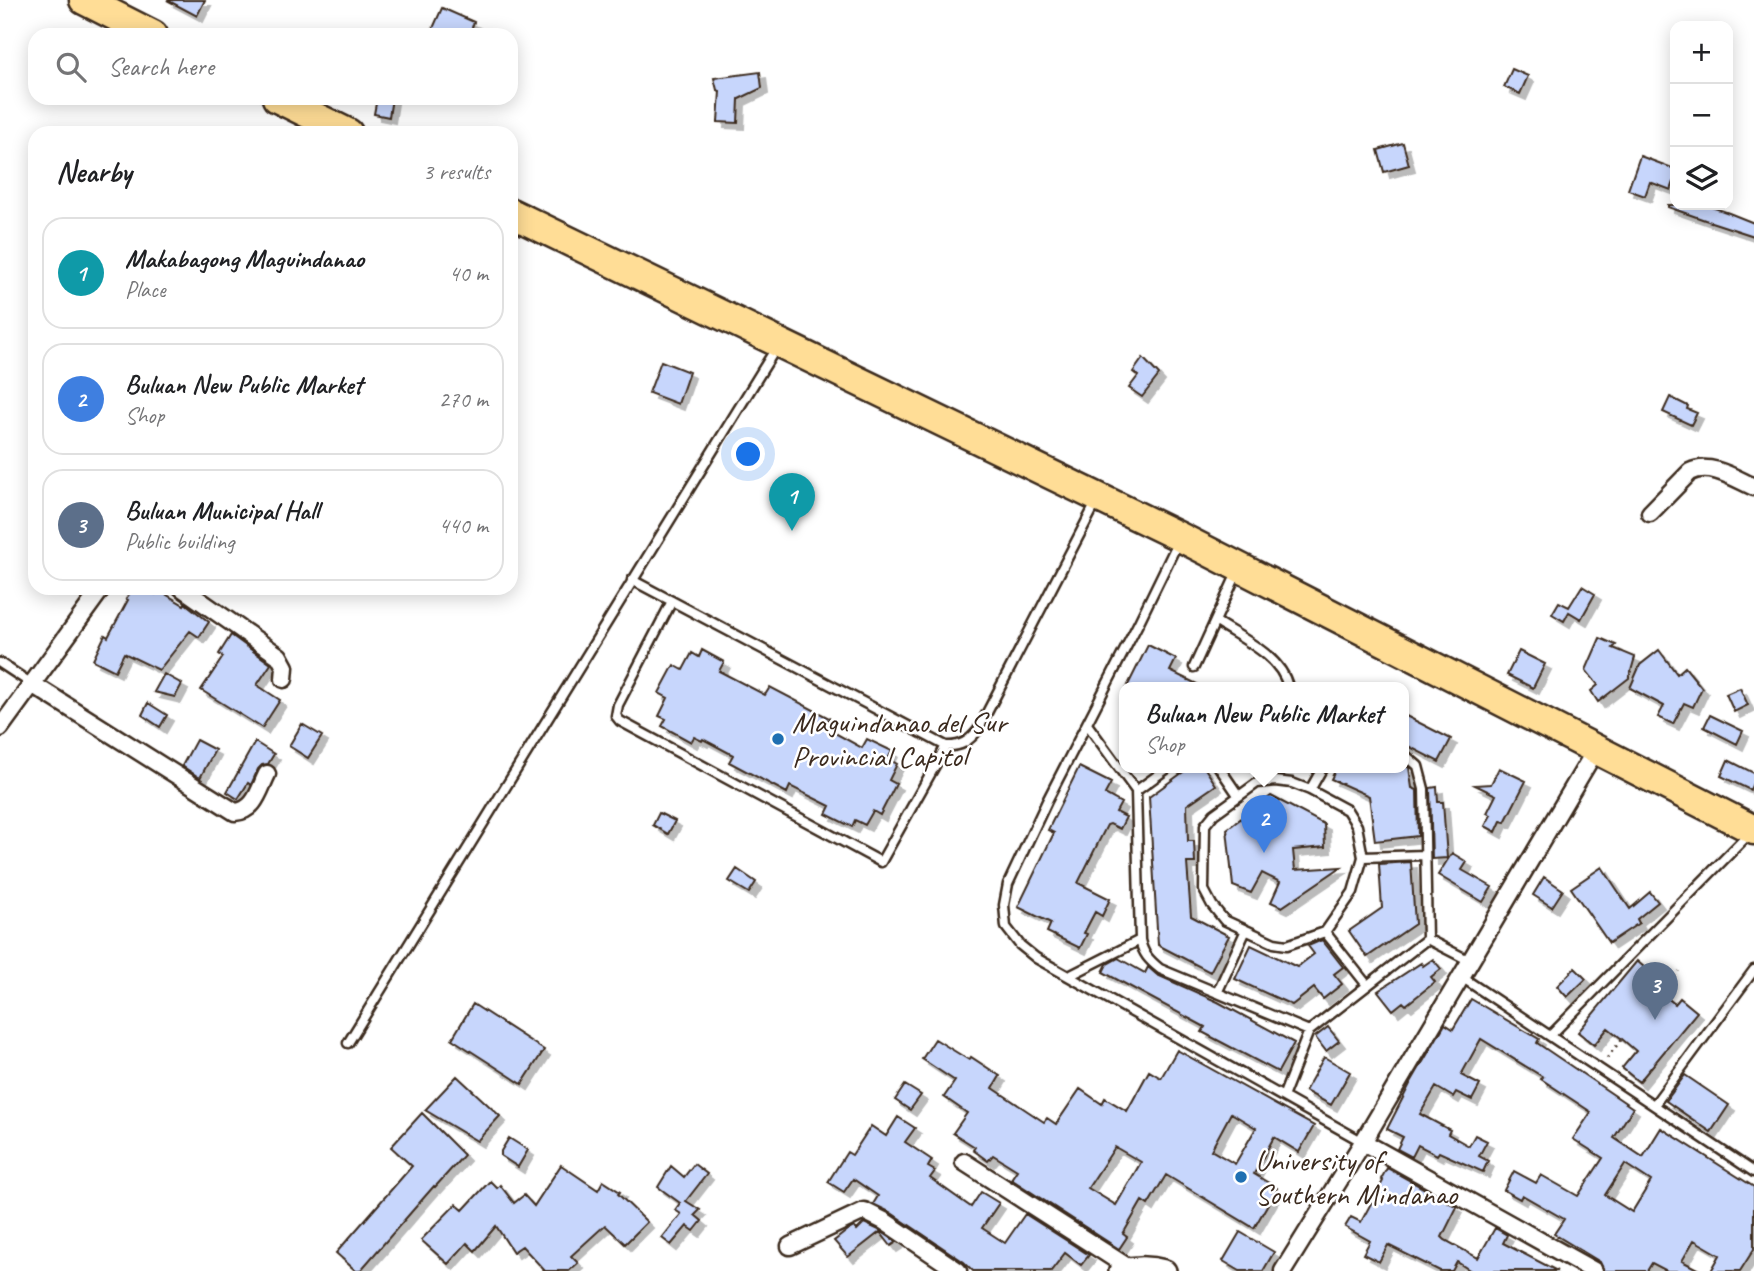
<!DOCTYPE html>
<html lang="en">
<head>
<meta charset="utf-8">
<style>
  body { margin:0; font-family:Caveat,sans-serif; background:#f6f6f6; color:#202124 }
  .controls { position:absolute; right:21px; top:21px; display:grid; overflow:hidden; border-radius:14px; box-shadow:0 4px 18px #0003 }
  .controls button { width:63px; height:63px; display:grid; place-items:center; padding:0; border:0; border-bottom:2px solid #e0e0e0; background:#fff; color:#202124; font:35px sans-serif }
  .you { position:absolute; left:749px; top:455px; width:24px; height:24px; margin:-18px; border:5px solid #fff; border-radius:50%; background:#1a73e8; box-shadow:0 0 0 10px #1a73e833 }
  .badge { display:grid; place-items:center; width:46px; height:46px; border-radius:50%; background:#0f766e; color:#fff; font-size:23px; font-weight:700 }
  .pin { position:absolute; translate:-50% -58px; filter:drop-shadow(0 2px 4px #0008) }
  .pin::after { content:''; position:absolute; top:37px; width:24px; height:21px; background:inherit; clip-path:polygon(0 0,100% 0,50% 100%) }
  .popup { position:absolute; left:1119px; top:682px; width:290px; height:91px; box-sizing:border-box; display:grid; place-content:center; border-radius:14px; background:#fff; filter:drop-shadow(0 2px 5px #0005); font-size:23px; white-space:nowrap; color:#757577 }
  .popup b { font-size:26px; color:#202124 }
  .popup::after { content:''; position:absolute; left:50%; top:100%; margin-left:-14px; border:14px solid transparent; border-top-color:#fff }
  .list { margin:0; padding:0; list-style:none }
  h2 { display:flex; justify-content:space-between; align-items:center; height:91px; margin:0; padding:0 28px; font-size:30px }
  h2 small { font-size:23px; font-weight:400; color:#757577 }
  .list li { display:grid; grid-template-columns:46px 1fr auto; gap:21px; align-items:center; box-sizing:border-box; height:112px; margin:0 14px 14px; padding:0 14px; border:2px solid #e0e0e0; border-radius:21px }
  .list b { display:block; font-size:26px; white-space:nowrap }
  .list p { margin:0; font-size:23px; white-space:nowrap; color:#757577 }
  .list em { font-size:23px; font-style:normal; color:#757577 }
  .icon { flex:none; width:38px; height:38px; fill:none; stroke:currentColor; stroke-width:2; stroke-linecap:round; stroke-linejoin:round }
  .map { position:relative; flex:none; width:1754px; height:1271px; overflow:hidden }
  .search { position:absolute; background:#fff; box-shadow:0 4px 18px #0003; left:28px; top:28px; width:490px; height:77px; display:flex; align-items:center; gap:18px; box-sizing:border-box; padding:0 24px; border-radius:21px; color:#757577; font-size:26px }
  .panel { position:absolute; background:#fff; box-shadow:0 4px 18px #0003; left:28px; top:126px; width:490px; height:469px; border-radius:21px }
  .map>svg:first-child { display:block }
  .building { fill:#c7d6fc; stroke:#3b2a1e; stroke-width:2; fill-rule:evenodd; filter:url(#shadow) }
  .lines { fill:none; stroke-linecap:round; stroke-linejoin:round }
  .lane-casing { stroke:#3b2a1e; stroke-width:13 }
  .street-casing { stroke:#3b2a1e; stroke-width:21 }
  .secondary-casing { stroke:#3b2a1e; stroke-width:26 }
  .highway-casing { stroke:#3b2a1e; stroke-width:33 }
  .path { stroke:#3b2a1e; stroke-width:2.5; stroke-dasharray:2 5; stroke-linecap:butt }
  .lane { stroke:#fff; stroke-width:8 }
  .street { stroke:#fff; stroke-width:16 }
  .secondary { stroke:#fff; stroke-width:21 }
  .highway { stroke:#ffdd96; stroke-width:28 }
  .poi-dot { fill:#1f6fb2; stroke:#fff; stroke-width:2.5 }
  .labels { text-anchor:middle; stroke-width:5; stroke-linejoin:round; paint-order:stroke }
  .poi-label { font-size:30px; fill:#3b2a1e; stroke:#fff; text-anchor:start }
</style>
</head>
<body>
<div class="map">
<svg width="1754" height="1271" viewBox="0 0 1754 1271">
  <defs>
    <filter id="shadow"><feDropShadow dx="6" dy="6" stdDeviation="0" flood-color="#0004"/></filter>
  </defs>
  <rect width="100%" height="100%" fill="#fff"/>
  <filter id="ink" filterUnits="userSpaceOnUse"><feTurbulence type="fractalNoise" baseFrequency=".0143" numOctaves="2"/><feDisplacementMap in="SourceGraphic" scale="14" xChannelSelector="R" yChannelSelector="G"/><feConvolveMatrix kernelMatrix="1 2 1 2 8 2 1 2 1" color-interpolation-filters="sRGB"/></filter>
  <g filter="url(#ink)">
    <path class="building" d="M167 0H205L197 16Z
      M442 8 474 22 469 35H430Z
      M1512 69 1528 76 1520 94 1504 87Z
      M760 72 762 88 739 99 738 123 718 122 720 91 717 90 714 78Z
      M377 98H392L389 117 374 114Z
      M1403 143 1409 165 1384 172 1378 150Z
      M1640 156 1675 169V179L1671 190 1650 182 1645 196 1628 190Z
      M1668 205H1706L1729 213 1754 223V236L1705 220 1668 207Z
      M1143 358 1159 375 1142 397 1129 388 1138 376 1133 372Z
      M661 361 689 372 678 404 649 393Z
      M1670 397 1688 406 1687 409 1697 413 1691 425 1663 412Z
      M1582 586 1595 594 1581 619 1569 612 1564 621 1552 614 1559 602 1569 607Z
      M133 588H145L155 594 157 589 184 605 185 603 209 622 199 637 190 631 159 670 124 653 115 671 93 660 105 635 108 637 128 600 126 599Z
      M231 635 271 664 257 685 280 700 262 728 201 690 223 657 219 654Z
      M1600 638 1616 645 1613 648 1635 657 1629 678 1598 702 1591 691 1598 685 1586 670Z
      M1148 645 1176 659 1170 671 1203 687H1127Z
      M702 650 724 662 719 671 765 695 770 687 829 718 824 727 862 748 867 739 892 751 888 759 897 764 889 780 896 784 880 815 873 811 865 825 855 820 852 827 826 814 830 806 790 786 787 793 729 762 733 755 703 739 702 741 694 737 691 742 662 726 666 719 659 716 668 698 659 693 674 665 683 670 692 653 699 657Z
      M1659 650 1677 674 1685 667 1702 688 1693 707 1684 703 1673 724 1658 717 1664 706 1630 688 1640 665Z
      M1519 651 1545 664 1533 688 1507 675Z
      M164 674 182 684 175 697 154 692Z
      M1740 688 1748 705 1734 712 1726 694Z
      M148 703 167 715 160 727 142 715Z
      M1404 715 1451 739 1439 762 1404 744Z
      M1710 715 1743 731 1737 744 1704 727Z
      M302 724 322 736 308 758 289 746Z
      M196 740 215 750 200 778 182 766Z
      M255 742 274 754 268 764 262 765 258 769 251 785 248 783 238 799 227 792Z
      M1728 760 1754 773V781L1750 790 1721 776Z
      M1079 767 1111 783 1105 794 1121 803 1116 812 1126 817 1120 829 1110 824 1107 825 1078 883 1110 899 1102 916 1095 912 1084 933 1087 934 1080 948 1047 932 1051 923 1018 907 1054 833 1048 830Z
      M1190 767H1204L1216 785 1187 805 1188 841H1194L1195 863H1187L1191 916 1229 936 1210 972 1158 945 1149 797Z
      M1337 767H1409L1412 788 1417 790 1418 836 1375 841 1369 796 1331 779Z
      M1499 768 1526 781 1505 822 1501 821 1496 832 1485 826 1491 815 1487 813 1496 795 1475 785 1491 784Z
      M1437 787 1438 802H1443L1447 858 1432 859 1430 788Z
      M1271 796 1324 824 1325 847 1293 850 1295 870 1341 867 1282 907 1271 902 1280 882 1262 873 1251 893 1233 886 1227 829Z
      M659 813 675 821 668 834 653 825Z
      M1452 853 1467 862 1462 870 1492 887 1483 902 1438 875Z
      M1411 862 1415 924 1367 957 1349 931 1382 908 1379 864Z
      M1602 867 1630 909 1650 892 1658 902 1637 919 1639 923 1609 943 1571 888Z
      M737 869 756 882 749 893 729 881Z
      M1544 877 1563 890 1552 907 1533 895Z
      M1322 940 1343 967 1334 974 1342 984 1323 999 1314 988 1292 1005 1235 979 1251 945 1297 967 1314 954 1308 946Z
      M1118 958 1145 973 1148 967 1157 975 1218 1002 1294 1043 1278 1072 1202 1032 1205 1027 1103 972 1107 964Z
      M1433 959 1441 969 1431 977 1435 982 1406 1005 1403 1002 1393 1010 1378 991 1421 963 1423 966Z
      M1637 961 1652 974 1647 981 1661 993 1675 1004 1680 998 1697 1012 1639 1082 1622 1068 1636 1051 1622 1039 1608 1028 1594 1045 1578 1032Z
      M1575 968 1586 979 1567 997 1557 986Z
      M1471 999 1539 1039 1537 1043 1633 1108 1614 1138 1643 1157 1661 1128 1754 1187V1249L1740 1271H1711L1720 1255 1694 1240 1682 1261 1701 1271H1667L1652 1263 1647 1271H1604L1600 1262 1554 1234 1564 1219 1522 1195 1520 1199 1504 1190 1514 1171 1536 1183 1541 1175 1578 1196 1603 1158 1573 1139 1591 1112 1541 1079 1543 1077 1481 1039 1461 1075 1480 1085 1472 1100 1456 1092 1453 1097 1436 1087 1420 1114 1450 1130 1448 1134 1469 1146 1475 1135 1487 1141 1479 1156 1488 1161 1483 1172 1439 1152 1437 1155 1418 1145 1412 1157 1397 1149 1403 1137 1387 1129 1410 1084 1445 1024 1453 1029ZM1625 1164 1651 1181 1632 1212 1605 1195Z
      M473 1004 544 1050 522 1084 452 1039Z
      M1328 1027 1339 1041 1326 1051 1315 1037Z
      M935 1039 969 1060 971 1057 1000 1076 993 1088 1044 1122 1047 1118 1056 1124 1080 1089 1102 1104 1105 1098 1127 1111 1149 1071 1161 1078 1177 1050 1314 1126 1299 1152 1274 1137 1254 1174 1277 1188 1254 1228 1166 1175 1148 1205 1142 1201 1123 1234 1127 1237 1119 1249 1011 1179 1017 1170 993 1155 988 1161 973 1150 975 1147 953 1133 967 1113 944 1097 955 1081 922 1059ZM1231 1113 1256 1128 1235 1164 1211 1150ZM1115 1147 1141 1162 1116 1205 1088 1188Z
      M1324 1057 1350 1072 1331 1105 1305 1091Z
      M1685 1075 1729 1105 1711 1132 1666 1101Z
      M457 1076 500 1116 477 1141 425 1110Z
      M905 1085 921 1095 910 1110 895 1100Z
      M422 1113 464 1155 435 1187 434 1186 360 1271H356L336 1253 412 1166 391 1147Z
      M898 1117 915 1128 905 1142 932 1160 928 1167 935 1171 930 1178 971 1207 981 1192 999 1203 982 1228 1005 1243 1025 1214 1089 1255 1081 1265 1065 1253 1051 1271H973L964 1262 890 1212 873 1204 878 1196 853 1179 844 1192 828 1182 847 1152 852 1155 871 1126 886 1136Z
      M509 1138 528 1150 518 1167 501 1156V1151Z
      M694 1164 707 1174 686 1201 700 1210 695 1215 702 1221 694 1231 687 1226 671 1245 662 1238 681 1214 675 1210 680 1203 658 1187 671 1166 684 1177Z
      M561 1165 598 1190 603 1181 620 1192 618 1194 647 1222 625 1244 605 1225 571 1256 578 1263 569 1271H545L522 1246 513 1252 496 1226 475 1251 467 1243 448 1264 421 1240 456 1204 463 1210 490 1181 497 1188 500 1185 514 1203 524 1195 534 1206Z
      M1387 1168 1457 1207 1442 1237 1445 1240 1478 1258 1495 1228 1507 1235 1503 1243 1557 1271H1471L1457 1262 1452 1271H1440L1388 1245 1379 1262 1363 1254 1370 1241 1345 1227 1351 1217 1361 1222 1383 1181 1381 1179Z
      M864 1223 879 1230 897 1242 891 1246 880 1232 848 1257 834 1241 848 1230 854 1227 857 1230Z
      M1240 1232 1274 1252 1263 1271H1240L1223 1261Z"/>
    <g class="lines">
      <g class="lane-casing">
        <path id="lane" d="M1178 542 1139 622 1047 801 1008 884 1004 905 1006 927 1020 945 1036 958 1363 1142
          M632 580 946 746C961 747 969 741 978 730L1097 501
          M672 601 618 705 616 716 620 721 881 862 946 746
          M1215 621C1240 638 1281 655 1288 687
          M0 663 32 684
          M1194 667 1237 573
          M1087 724 1136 791
          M1404 754 1418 766 1424 789 1427 939
          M1169 767 1136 791 1140 940C1143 954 1149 960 1160 969L1309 1031 1427 939
          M1219 767 1238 795
          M1276 781 1292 783 1310 790 1347 810 1357 826 1363 857 1353 892 1325 932 1287 945 1274 943 1224 920 1212 905 1204 890 1205 825 1214 814 1257 783Z
          M1310 790 1323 767
          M1363 857 1425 855
          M1325 932 1367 985
          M1427 939 1470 961
          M1069 976 1140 940
          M1460 976 1754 1172
          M1217 993 1246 930
          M1550 1036 1749 834
          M348 1043 776 348
          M1283 1097 1309 1031
          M1654 1105 1754 970"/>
      </g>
      <g class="street-casing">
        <path id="street" d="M1650 513 1690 472C1711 462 1734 478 1754 487
          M182 588 279 656 285 667 284 679
          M32 684 235 812C255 811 259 790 267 774
          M0 728 102 588
          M1363 1142 1594 1271
          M964 1162 1129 1268
          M790 1246 864 1211 884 1221 958 1271
          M1283 1271 1363 1142 1595 751"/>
      </g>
      <g class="secondary-casing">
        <path id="secondary" d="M1120 1271C1134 1267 1151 1267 1165 1271"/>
      </g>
      <g class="highway-casing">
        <path id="highway" d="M84 0 153 35
          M277 98 348 133
          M511 213 1180 537 1754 830"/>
      </g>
      <path class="path" d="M1661 993 1679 971
        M1607 1058 1622 1039"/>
      <use href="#lane" class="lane"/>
      <use href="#street" class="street"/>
      <use href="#secondary" class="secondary"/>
      <use href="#highway" class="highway"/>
    </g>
  </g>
  <g class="poi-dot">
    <circle cx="778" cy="739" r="7"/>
    <circle cx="1241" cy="1177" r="7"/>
  </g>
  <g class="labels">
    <g class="poi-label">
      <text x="792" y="732">Maguindanao del Sur<tspan x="792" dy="34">Provincial Capitol</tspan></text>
      <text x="1255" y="1170">University of<tspan x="1255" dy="34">Southern Mindanao</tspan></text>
    </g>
  </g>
</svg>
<div class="controls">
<button>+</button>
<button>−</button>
<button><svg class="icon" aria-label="layers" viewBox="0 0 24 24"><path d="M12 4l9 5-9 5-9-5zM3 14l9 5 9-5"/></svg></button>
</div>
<div class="you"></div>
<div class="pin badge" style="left:792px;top:531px;background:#0f9aa8">1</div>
<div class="pin badge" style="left:1264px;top:853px;background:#3f7fe0">2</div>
<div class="popup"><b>Buluan New Public Market</b>Shop</div>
<div class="pin badge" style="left:1655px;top:1020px;background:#5c6f8a">3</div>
<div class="search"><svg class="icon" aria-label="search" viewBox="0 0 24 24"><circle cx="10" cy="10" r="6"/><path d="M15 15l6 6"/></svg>Search here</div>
<section class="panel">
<h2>Nearby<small>3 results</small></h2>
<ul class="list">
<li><span class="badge" style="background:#0f9aa8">1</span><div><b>Makabagong Maguindanao</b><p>Place</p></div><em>40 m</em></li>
<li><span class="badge" style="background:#3f7fe0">2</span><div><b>Buluan New Public Market</b><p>Shop</p></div><em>270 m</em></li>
<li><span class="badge" style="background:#5c6f8a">3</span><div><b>Buluan Municipal Hall</b><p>Public building</p></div><em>440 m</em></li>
</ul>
</section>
</div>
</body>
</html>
